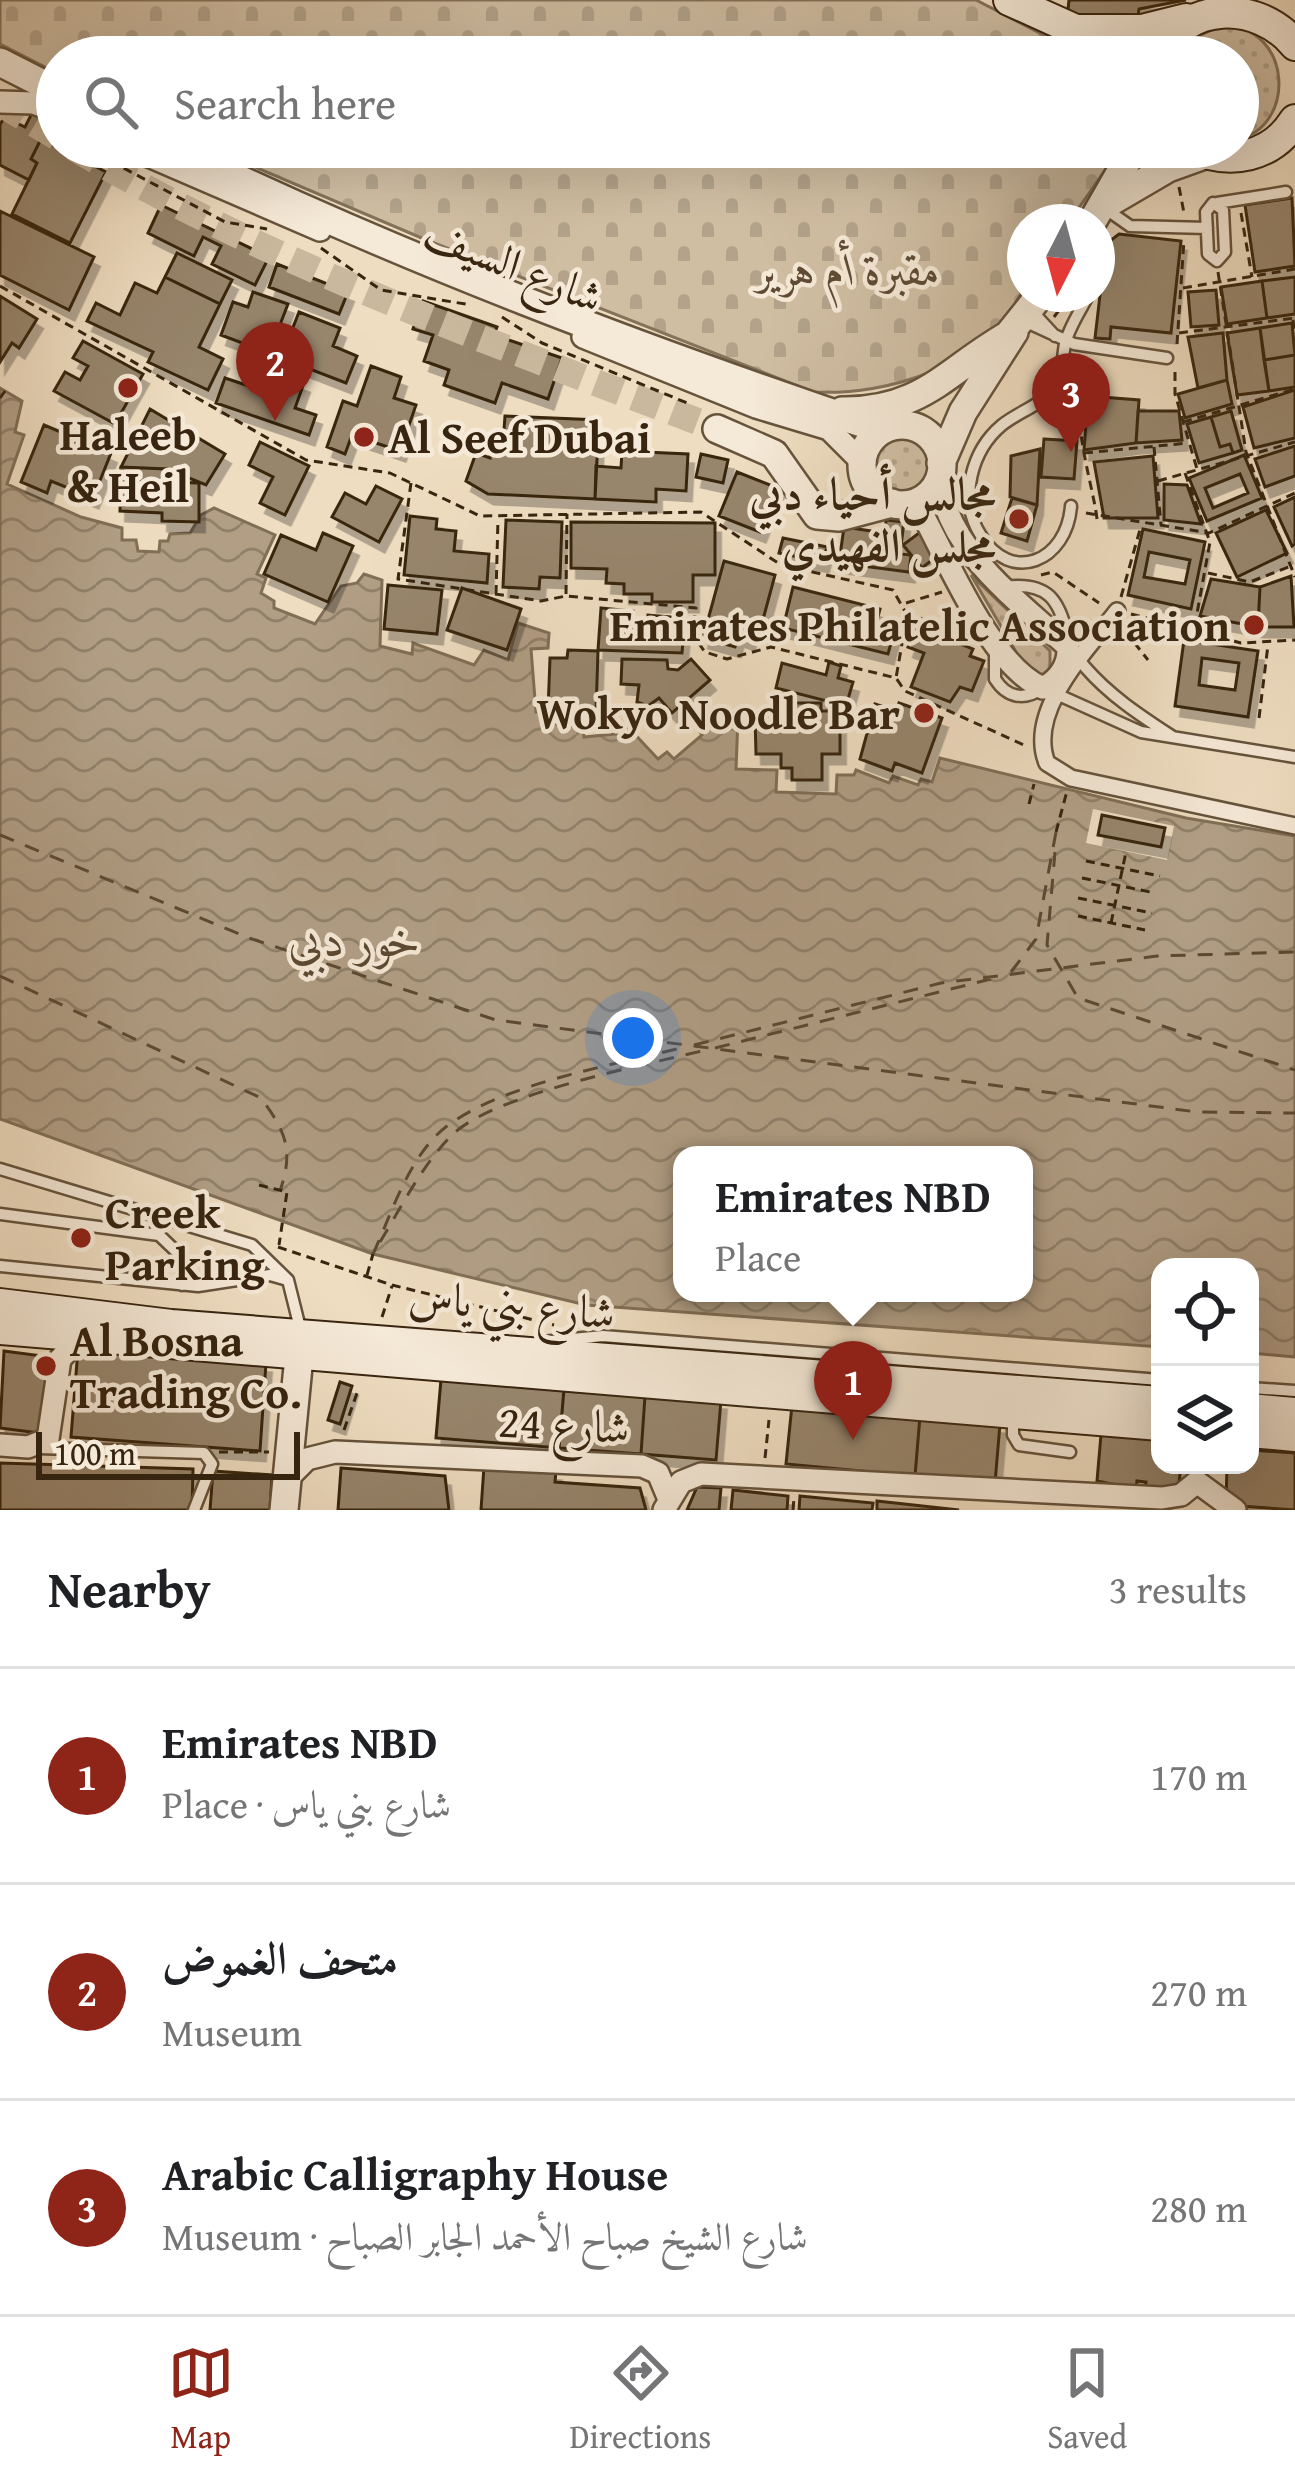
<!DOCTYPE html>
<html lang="en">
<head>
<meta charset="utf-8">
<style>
  body { margin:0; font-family:"Gentium Book Plus",Amiri,serif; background:#f2f2f2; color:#202124 }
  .controls { position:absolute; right:36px; bottom:36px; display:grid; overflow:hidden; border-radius:24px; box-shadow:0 12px 48px #0002 }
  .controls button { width:108px; height:108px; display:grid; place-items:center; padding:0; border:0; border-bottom:3px solid #e0e0e0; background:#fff; color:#202124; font:60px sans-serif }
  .compass { position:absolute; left:1007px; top:204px; width:108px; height:108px; border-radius:50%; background:#fff; box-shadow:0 12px 48px #0002; rotate:186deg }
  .scale { position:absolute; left:36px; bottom:30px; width:264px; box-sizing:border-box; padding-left:12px; border:6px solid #382510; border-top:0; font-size:33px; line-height:42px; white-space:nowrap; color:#382510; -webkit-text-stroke:9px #f5e9d7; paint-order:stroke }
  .you { position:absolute; left:633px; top:1038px; width:42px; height:42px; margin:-30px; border:9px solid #fff; border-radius:50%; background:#1a73e8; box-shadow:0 0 0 18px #1a73e833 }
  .badge { display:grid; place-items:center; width:78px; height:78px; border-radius:50%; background:#8f2418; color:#fff; font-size:39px; font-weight:700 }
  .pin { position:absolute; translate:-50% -99px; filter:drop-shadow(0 3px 6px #0008) }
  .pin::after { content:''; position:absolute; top:63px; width:42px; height:36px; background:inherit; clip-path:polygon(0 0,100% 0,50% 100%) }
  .popup { position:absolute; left:673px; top:1146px; width:360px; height:156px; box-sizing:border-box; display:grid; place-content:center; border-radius:24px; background:#fff; filter:drop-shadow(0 3px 9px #0005); font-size:39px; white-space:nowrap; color:#757577 }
  .popup b { font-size:45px; color:#202124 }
  .popup::after { content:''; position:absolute; left:50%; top:100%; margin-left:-24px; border:24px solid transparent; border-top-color:#fff }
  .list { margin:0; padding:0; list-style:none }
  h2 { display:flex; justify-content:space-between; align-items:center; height:156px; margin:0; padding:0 48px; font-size:51px }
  h2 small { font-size:39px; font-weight:400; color:#757577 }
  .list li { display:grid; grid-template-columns:78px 1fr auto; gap:36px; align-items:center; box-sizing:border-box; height:216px; padding:0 48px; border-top:3px solid #e0e0e0 }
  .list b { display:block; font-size:45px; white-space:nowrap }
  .list p { margin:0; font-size:39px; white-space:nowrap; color:#757577 }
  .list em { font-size:39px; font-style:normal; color:#757577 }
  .icon { flex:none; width:66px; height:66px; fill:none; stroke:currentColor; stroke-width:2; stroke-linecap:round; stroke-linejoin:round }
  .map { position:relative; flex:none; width:1295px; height:1510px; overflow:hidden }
  .search { position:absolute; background:#fff; box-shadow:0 12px 48px #0002; left:36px; right:36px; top:36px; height:132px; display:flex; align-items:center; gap:30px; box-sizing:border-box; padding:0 42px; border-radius:66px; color:#757577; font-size:45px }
  .sheet { height:804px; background:#fff }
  nav { display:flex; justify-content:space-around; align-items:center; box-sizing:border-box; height:168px; border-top:3px solid #e0e0e0; background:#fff; font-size:33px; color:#757577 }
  nav a { display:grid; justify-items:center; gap:6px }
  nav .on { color:#8f2418 }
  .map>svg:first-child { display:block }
  .grass { fill:url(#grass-dots); stroke:#84725a; stroke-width:3 }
  .cemetery { fill:url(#cemetery-stones); stroke:#84725a; stroke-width:3 }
  .water { fill:url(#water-waves); stroke:#816e56; stroke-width:3; fill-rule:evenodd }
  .pier { fill:#efddc1 }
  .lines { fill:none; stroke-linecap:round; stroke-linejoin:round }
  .ferry { stroke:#5c4933; stroke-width:3; stroke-dasharray:15 12; stroke-linecap:butt }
  .building { fill:#97856c; stroke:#382510; stroke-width:3; fill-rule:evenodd; filter:url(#shadow) }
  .tertiary-tunnel { stroke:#cab89e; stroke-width:27; stroke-dasharray:27 14; stroke-linecap:butt }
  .service-casing { stroke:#66533c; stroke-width:15 }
  .pedestrian-casing { stroke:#66533c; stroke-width:20 }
  .minor-casing { stroke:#66533c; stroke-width:26 }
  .tertiary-casing { stroke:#66533c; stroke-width:32 }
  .secondary-casing { stroke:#382510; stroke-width:34 }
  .path { stroke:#382510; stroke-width:3; stroke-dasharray:9 6; stroke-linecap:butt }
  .service { stroke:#f5e9d7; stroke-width:10 }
  .pedestrian { stroke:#f5e9d7; stroke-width:15 }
  .minor { stroke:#f5e9d7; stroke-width:21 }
  .tertiary { stroke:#f5e9d7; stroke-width:27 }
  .secondary { stroke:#f5e9d7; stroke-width:30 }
  .poi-dot { fill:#8f2418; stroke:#f5e9d7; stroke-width:4.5 }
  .labels { text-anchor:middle; stroke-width:9; stroke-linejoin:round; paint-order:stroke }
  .street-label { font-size:45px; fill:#382510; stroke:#f5e9d7 }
  .park-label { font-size:45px; font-style:italic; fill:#5e4b35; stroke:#f5e9d7 }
  .poi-label { font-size:45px; font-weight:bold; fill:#382510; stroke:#f5e9d7; text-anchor:start }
  .water-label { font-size:48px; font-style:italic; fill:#5c4933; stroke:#f5e9d7 }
</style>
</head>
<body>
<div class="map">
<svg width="1295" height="1510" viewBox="0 0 1295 1510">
  <defs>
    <pattern id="grass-dots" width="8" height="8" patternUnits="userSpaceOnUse" patternTransform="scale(3)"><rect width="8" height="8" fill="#d0bea3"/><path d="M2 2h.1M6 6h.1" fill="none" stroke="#b3a38b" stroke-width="1.8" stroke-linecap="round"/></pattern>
    <pattern id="cemetery-stones" width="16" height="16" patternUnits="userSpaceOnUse" patternTransform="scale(3)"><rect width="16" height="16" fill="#d0bea3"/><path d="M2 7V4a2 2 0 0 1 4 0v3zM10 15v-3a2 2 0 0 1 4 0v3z" fill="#b3a38b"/></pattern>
    <pattern id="water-waves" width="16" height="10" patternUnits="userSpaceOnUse" patternTransform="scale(3)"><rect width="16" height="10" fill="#b19e85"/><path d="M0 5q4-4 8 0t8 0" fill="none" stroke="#91816b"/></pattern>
    <filter id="shadow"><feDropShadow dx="5.5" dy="10" stdDeviation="0" flood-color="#0004"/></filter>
  </defs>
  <rect width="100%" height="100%" fill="#efddc1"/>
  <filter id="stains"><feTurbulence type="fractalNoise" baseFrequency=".00167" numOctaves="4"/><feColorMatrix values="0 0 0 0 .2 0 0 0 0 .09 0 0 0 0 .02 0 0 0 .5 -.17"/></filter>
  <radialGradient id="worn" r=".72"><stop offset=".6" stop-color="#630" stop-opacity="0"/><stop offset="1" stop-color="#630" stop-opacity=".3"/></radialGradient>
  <path class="grass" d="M1222 25C1295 27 1295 128 1238 139V57H1182L1199 36Z
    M868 465a34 34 0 1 1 68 0a34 34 0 1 1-68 0Z
    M971 575 1050 651V671L1040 676 1026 669Z"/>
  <path class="cemetery" d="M0 0H976L1086 57H57V73L0 44Z
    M208 147H1121L1069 222H1025C1025 241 1030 271 1023 288 991 366 887 396 813 392L424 239Z"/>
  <path class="water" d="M0 388 22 401 15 432 24 435 7 484 81 517 122 528V540H136L138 551 159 552 160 541H168L170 534 190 533 201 515 214 508 275 535 257 574 266 578 261 593 274 601V608L315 624 341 586 357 583 364 574 382 580 380 646 412 654 413 643 474 665 484 650 508 660 518 623 549 633 548 648 531 649 536 712 552 713 553 724 583 727 584 737 625 733 627 726 658 759 667 752 674 759 702 735 696 726 713 711 738 718 736 769 777 770 776 792 836 794 837 775H854L856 770 889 783 893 776 918 785 921 779 932 782 940 758 1186 818 1295 836V1357L1250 1353V1267H1160V1347L586 1305 373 1254 0 1119ZM682 1155H1024V1293H682Z"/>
  <path class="pier" d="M1093 809 1174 826 1167 860 1086 843Z"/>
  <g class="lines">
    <path class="ferry" d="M0 835 249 938 496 1020 1197 1112 1295 1113
      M1055 852 1047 945 1078 998 1295 1070
      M1011 972 1036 939 1056 832
      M0 976 261 1098C286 1132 294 1150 280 1191
      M694 1045 941 983 1157 956 1295 952
      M715 1048 991 979
      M380 1242C402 1206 422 1165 452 1135 494 1094 645 1065 706 1050
      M373 1254C392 1213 409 1155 447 1126 505 1083 614 1065 685 1047"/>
  </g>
  <path class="building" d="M1069 0H1186L1139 9 1137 22 1067 18Z
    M32 113 49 123 31 159 37 163 29 180 0 165V125L4 117 25 127Z
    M41 139 106 172 70 243 12 214 37 163 31 159Z
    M1292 198 1295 266 1255 272 1245 205Z
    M161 205 269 257 255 285 212 264 221 246 203 237 194 256 148 233Z
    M0 211 94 257 69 310 0 275Z
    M1119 234 1181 241 1171 333 1111 327 1110 339 1095 338 1106 244Z
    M177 253 232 280 220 304 165 277Z
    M277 264 348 292 339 314 269 287Z
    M165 277 220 304 199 347 223 359 208 390 148 362 153 352 87 321 96 303 120 315 135 283 157 293Z
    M1295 277V314L1267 318 1262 281Z
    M1262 281 1267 318 1227 324 1221 287Z
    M1216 290 1219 325 1191 327 1188 292Z
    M253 292 288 304 269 353 221 335 233 302 248 307Z
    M0 296 37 319 19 348 12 343 0 362Z
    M423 301 497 327 494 335 562 358 548 399 502 383 495 403 444 385 449 370 424 361 433 335 413 329Z
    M299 312 340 328 333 346 357 356 346 383 281 358Z
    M1292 323 1295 355 1264 360 1260 328Z
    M1260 328 1269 391 1237 395 1227 333Z
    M1223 333 1227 380 1198 388 1188 337Z
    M83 341 143 374 115 424 54 391 65 372 80 380 88 366 73 358Z
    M1295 355V387L1269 391 1264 360Z
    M256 366 304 383 295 408 316 415 309 435 216 403 225 378 249 386Z
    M371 366 401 377 394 398 416 405 400 451 352 435 345 454 327 447 343 401 357 406Z
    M1227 380 1232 404 1185 418 1178 394Z
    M1295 390V438L1254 448 1243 407Z
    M1088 396 1139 400 1136 443 1084 450Z
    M150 409 225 454 206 485 167 469 121 467Z
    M1138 411H1179L1182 440 1136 443Z
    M1231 411 1242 450 1233 453 1230 444 1220 447 1211 417Z
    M505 416 599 420 595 499 488 494 466 481 476 453 490 458 491 443 503 444Z
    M1211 417 1220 447 1230 444 1233 453 1199 463 1187 424Z
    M44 425 111 453 93 498 51 481 47 493 21 482Z
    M1044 439 1077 441 1074 479 1041 477Z
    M260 442 309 466 285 515 260 503 273 477 249 465Z
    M1295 446V476L1265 487 1255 459Z
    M1040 449 1037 505 1010 497 1011 456Z
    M622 451 688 454 686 491 656 489V502L595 499 596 466 621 468Z
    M701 454 728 460 723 483 696 477Z
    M1244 455 1262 498 1207 521 1189 478ZM1240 474 1248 493 1213 508 1205 488Z
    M1153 456 1158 518H1104L1094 462Z
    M121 467 167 469V482L199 483V522L162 521V513L120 511Z
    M737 472 778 488 760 532 719 516Z
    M1164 484 1187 485 1201 524 1164 520Z
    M376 486 402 499 379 542 332 517 345 493 366 504Z
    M1295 497V544L1292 546 1274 507Z
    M1012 498 1037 505 1027 541 1001 533Z
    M1266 510 1287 553 1237 577 1216 533Z
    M410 516 437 519 436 529 456 531 454 551 489 554 487 583 404 575Z
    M506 520 562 522 560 578 540 577 539 589 503 587Z
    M886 520 904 522 900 554 911 555 909 572 839 563 844 527 885 533Z
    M571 522 715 523V575H693V602H652V594H624V584L606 583 607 569 571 568Z
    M1143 529 1205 542 1191 609 1128 595ZM1149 552 1190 560 1185 584 1144 577Z
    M923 530 941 553 922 568 903 545Z
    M323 533 353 546 328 602 264 574 281 535 316 550Z
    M783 538 827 547 823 562 779 553Z
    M724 561 775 575 761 627 753 625 749 640 738 636 735 647 703 638Z
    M1291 576 1294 627H1258L1260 587Z
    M1211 579 1260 587 1258 627 1200 616Z
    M388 585 442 590 437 634 384 629Z
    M793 587 880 609 874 632 893 636 888 654 783 628Z
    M462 588 521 609 507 650 447 630Z
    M601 608 633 611 631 636 647 638 648 615 685 618 682 653 598 650Z
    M919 618 957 632 953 641 973 649 970 656 984 661 972 691 960 687 950 702 911 687 924 653 908 647Z
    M1184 640 1258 651 1248 717 1175 706ZM1202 658 1239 663 1235 690 1199 685Z
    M568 650 598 651 596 712 548 711 550 658H567Z
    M622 659 667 660 668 669 678 670 691 659 710 680 672 713 659 698 648 706 637 702 639 685 621 684Z
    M829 662 841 666 838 678 853 682 846 706 776 688 782 663 826 675Z
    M780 703H821V711H840V754H822V780H792V768H781V754H756L755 717H780Z
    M899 703 942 718 922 773 895 763 892 771 860 759 875 704 896 711Z
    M1102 815 1165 828 1161 847 1098 835Z
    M78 1349 266 1363 260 1451 71 1437Z
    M4 1351 57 1358 47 1434 0 1428Z
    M441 1379 564 1389 559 1448 436 1438Z
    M340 1382 352 1386 340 1424 328 1420Z
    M564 1389 645 1396 641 1454 559 1448Z
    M645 1396 721 1400 716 1460 641 1454Z
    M792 1405 920 1416 915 1476 786 1464Z
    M920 1416 1000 1424 995 1483 915 1476Z
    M1102 1423 1160 1428V1465H1181L1178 1492 1145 1490 1146 1482 1137 1481 1136 1489 1097 1481Z
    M1250 1450 1295 1453V1510L1226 1505 1227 1465H1250Z
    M0 1463 193 1469 192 1510H0Z
    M484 1466 556 1471 555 1482 640 1488 646 1510H481Z
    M341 1468 445 1476 449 1510H338Z
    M213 1471 272 1475 270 1510H210Z
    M697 1487 721 1488 719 1510H687Z
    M733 1490 788 1496 787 1510H731Z
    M800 1496 873 1503 872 1510H799Z
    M877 1501 959 1510H877Z"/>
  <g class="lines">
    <path class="tertiary-tunnel" d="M0 103 57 137
      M73 147C276 268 498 344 717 429"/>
    <g class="service-casing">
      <path id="service" d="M1213 203 1223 210 1225 252 1217 261 1208 254 1206 212Z
        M1217 203 1286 192
        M1103 207 1130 226 1207 228
        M1030 309 1055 336
        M1022 320 1074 344 1167 358
        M1071 506C1067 561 1011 586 980 534 958 499 972 450 1002 425 1018 412 1042 405 1054 388 1064 374 1062 359 1065 344 1069 327 1081 310 1089 294
        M1004 587C1074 577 1055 634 1085 667 1110 696 1141 716 1173 737
        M995 650V679C1007 698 1024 701 1043 688L1141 732 1295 757
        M0 1169 252 1245 288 1280 301 1332
        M0 1214 159 1235 182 1257V1285
        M0 1266 198 1286 270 1275 284 1279
        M542 1342 603 1336 1160 1380
        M1250 1388 1295 1391
        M1013 1417V1435L1019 1445 1070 1452
        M38 1448 204 1453 212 1464 194 1510"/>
    </g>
    <g class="pedestrian-casing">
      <path id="pedestrian" d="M1117 611C1088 649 1026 710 1047 763L1071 778 1295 826"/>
    </g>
    <g class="minor-casing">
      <path id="minor" d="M0 102 33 103 57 111
        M128 147 320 230
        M583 337 756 407 829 429 862 462
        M916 502C945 553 989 665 1043 688 1059 679 1069 666 1068 647 1018 600 949 553 939 480
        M0 1445 28 1447 48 1439 60 1359 79 1339
        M287 1479 307 1459 335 1452 642 1466 658 1473 668 1497
        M1197 1482 1235 1510
        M664 1510 681 1482 701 1474 1162 1498 1181 1495 1197 1482"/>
    </g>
    <g class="tertiary-casing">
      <path id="tertiary" d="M0 62 57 91
        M171 147C400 258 641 349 882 430
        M1103 206 1168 168 1207 154
        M1092 222 1135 147
        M1002 343 1041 294
        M842 411C925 412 949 367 1014 332
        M862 465a40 40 0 1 1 80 0a40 40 0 1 1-80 0Z
        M717 429 774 454 817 515 839 517 892 503
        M941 463 963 412 1014 332
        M284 1510 301 1336"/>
    </g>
    <g class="secondary-casing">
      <path id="secondary" d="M1009 0 1091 37 1120 57
        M1080 30H1142L1186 19
        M1159 57C1183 0 1259 0 1295 45
        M1191 147C1230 166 1272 157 1295 120
        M0 1304 171 1325 1160 1402
        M0 1329 1160 1425
        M1250 1409 1295 1413
        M1250 1432 1295 1436"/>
    </g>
    <path class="path" d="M84 147 225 222 267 229
      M1179 187 1184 213
      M1241 213 1252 277
      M321 248 381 290 471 305
      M1097 256 1109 237
      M1218 272 1246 452 1295 577
      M0 286 306 460 390 473 480 516 701 512 781 565 893 590 907 615 896 678
      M1183 288 1295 269
      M502 317 542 343 692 405
      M1054 317 1071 294
      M1293 320 1295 334
      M1179 333 1295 318
      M1177 344 1184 240
      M1175 372V394L1197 469
      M0 398 5 391
      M1183 422 1295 389
      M1154 447 1161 525
      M1084 453 1188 443
      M1185 473 1210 542 1194 630
      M1158 481 1295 442
      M411 483 398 579 541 601 566 596 696 608 692 634 705 652 727 659 771 647 896 678 905 691 1026 746
      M1086 513 1209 533 1295 493
      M1097 519C1092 476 1060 395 1099 364
      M1208 573 1250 582 1291 566
      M1041 575 1053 572 1099 603
      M496 594 498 519
      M566 594 567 514
      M1121 597 1141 526
      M906 603 942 592
      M1131 614 1241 643 1295 640
      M1125 631 1148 660
      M1259 718 1268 645
      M1029 804 1034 784
      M1056 832 1067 791
      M1086 861 1160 876
      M1082 878 1155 893
      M1078 898 1152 913
      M1078 916 1145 930
      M1111 923 1126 852
      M259 1185 287 1192 279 1245
      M278 1247 392 1285 554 1325
      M367 1275 373 1254
      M382 1317 392 1286
      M344 1430 357 1393
      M219 1452H269
      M765 1458 769 1420
      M793 1510 794 1498"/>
    <use href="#service" class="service"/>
    <use href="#pedestrian" class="pedestrian"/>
    <use href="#minor" class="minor"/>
    <use href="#tertiary" class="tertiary"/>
    <use href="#secondary" class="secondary"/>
  </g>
  <g class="poi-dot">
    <circle cx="128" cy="388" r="12"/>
    <circle cx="364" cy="437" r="12"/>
    <circle cx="1019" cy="519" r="12"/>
    <circle cx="1254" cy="625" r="12"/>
    <circle cx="924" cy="713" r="12"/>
    <circle cx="81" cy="1238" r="12"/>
    <circle cx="46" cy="1366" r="12"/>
  </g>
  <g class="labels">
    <g class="street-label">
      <text transform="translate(514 264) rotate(22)" y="16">شارع السيف</text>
      <text transform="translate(512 1304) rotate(5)" y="16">شارع بني ياس</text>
      <text transform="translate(564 1424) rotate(3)" y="16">شارع 24</text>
    </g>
    <g class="park-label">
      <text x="848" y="285">مقبرة أم هرير</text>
    </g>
    <g class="poi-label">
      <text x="128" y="450" text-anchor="middle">Haleeb<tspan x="128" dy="52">&amp; Heil</tspan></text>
      <text x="388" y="453">Al Seef Dubai</text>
      <text x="995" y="509" text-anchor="end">مجالس أحياء دبي<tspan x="995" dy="52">مجلس الفهيدي</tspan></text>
      <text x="1230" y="641" text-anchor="end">Emirates Philatelic Association</text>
      <text x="900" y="729" text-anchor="end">Wokyo Noodle Bar</text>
      <text x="105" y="1228">Creek<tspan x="105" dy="52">Parking</tspan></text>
      <text x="70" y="1356">Al Bosna<tspan x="70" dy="52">Trading Co.</tspan></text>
    </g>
    <g class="water-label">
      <text x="355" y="956">خور دبي</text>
    </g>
  </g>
  <rect width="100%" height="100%" filter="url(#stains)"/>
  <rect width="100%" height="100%" fill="url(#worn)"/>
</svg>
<div class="controls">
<button><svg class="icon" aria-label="locate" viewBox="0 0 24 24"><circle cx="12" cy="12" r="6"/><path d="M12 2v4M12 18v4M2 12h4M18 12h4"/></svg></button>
<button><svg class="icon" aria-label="layers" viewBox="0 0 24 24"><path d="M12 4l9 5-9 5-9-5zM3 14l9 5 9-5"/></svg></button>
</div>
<svg class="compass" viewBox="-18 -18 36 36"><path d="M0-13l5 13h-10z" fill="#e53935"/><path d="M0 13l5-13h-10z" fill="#757577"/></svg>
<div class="scale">100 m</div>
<div class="you"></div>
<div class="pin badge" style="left:853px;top:1440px">1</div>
<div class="popup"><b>Emirates NBD</b>Place</div>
<div class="pin badge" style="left:275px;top:421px">2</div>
<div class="pin badge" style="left:1071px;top:452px">3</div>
<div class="search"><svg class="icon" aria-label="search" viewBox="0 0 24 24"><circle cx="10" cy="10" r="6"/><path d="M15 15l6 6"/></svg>Search here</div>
</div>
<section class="sheet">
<h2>Nearby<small>3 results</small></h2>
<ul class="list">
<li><span class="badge">1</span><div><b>Emirates NBD</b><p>Place · شارع بني ياس</p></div><em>170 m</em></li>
<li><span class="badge">2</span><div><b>متحف الغموض</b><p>Museum</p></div><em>270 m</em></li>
<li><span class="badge">3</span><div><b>Arabic Calligraphy House</b><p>Museum · شارع الشيخ صباح الأحمد الجابر الصباح</p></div><em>280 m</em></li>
</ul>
</section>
<nav>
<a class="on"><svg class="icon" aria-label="map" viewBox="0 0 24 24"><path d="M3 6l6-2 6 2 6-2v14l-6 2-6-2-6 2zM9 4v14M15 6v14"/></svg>Map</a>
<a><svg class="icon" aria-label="directions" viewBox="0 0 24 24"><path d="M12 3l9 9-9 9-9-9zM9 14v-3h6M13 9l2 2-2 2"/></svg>Directions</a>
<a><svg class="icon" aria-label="saved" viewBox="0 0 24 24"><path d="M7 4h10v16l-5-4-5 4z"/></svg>Saved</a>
</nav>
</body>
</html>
